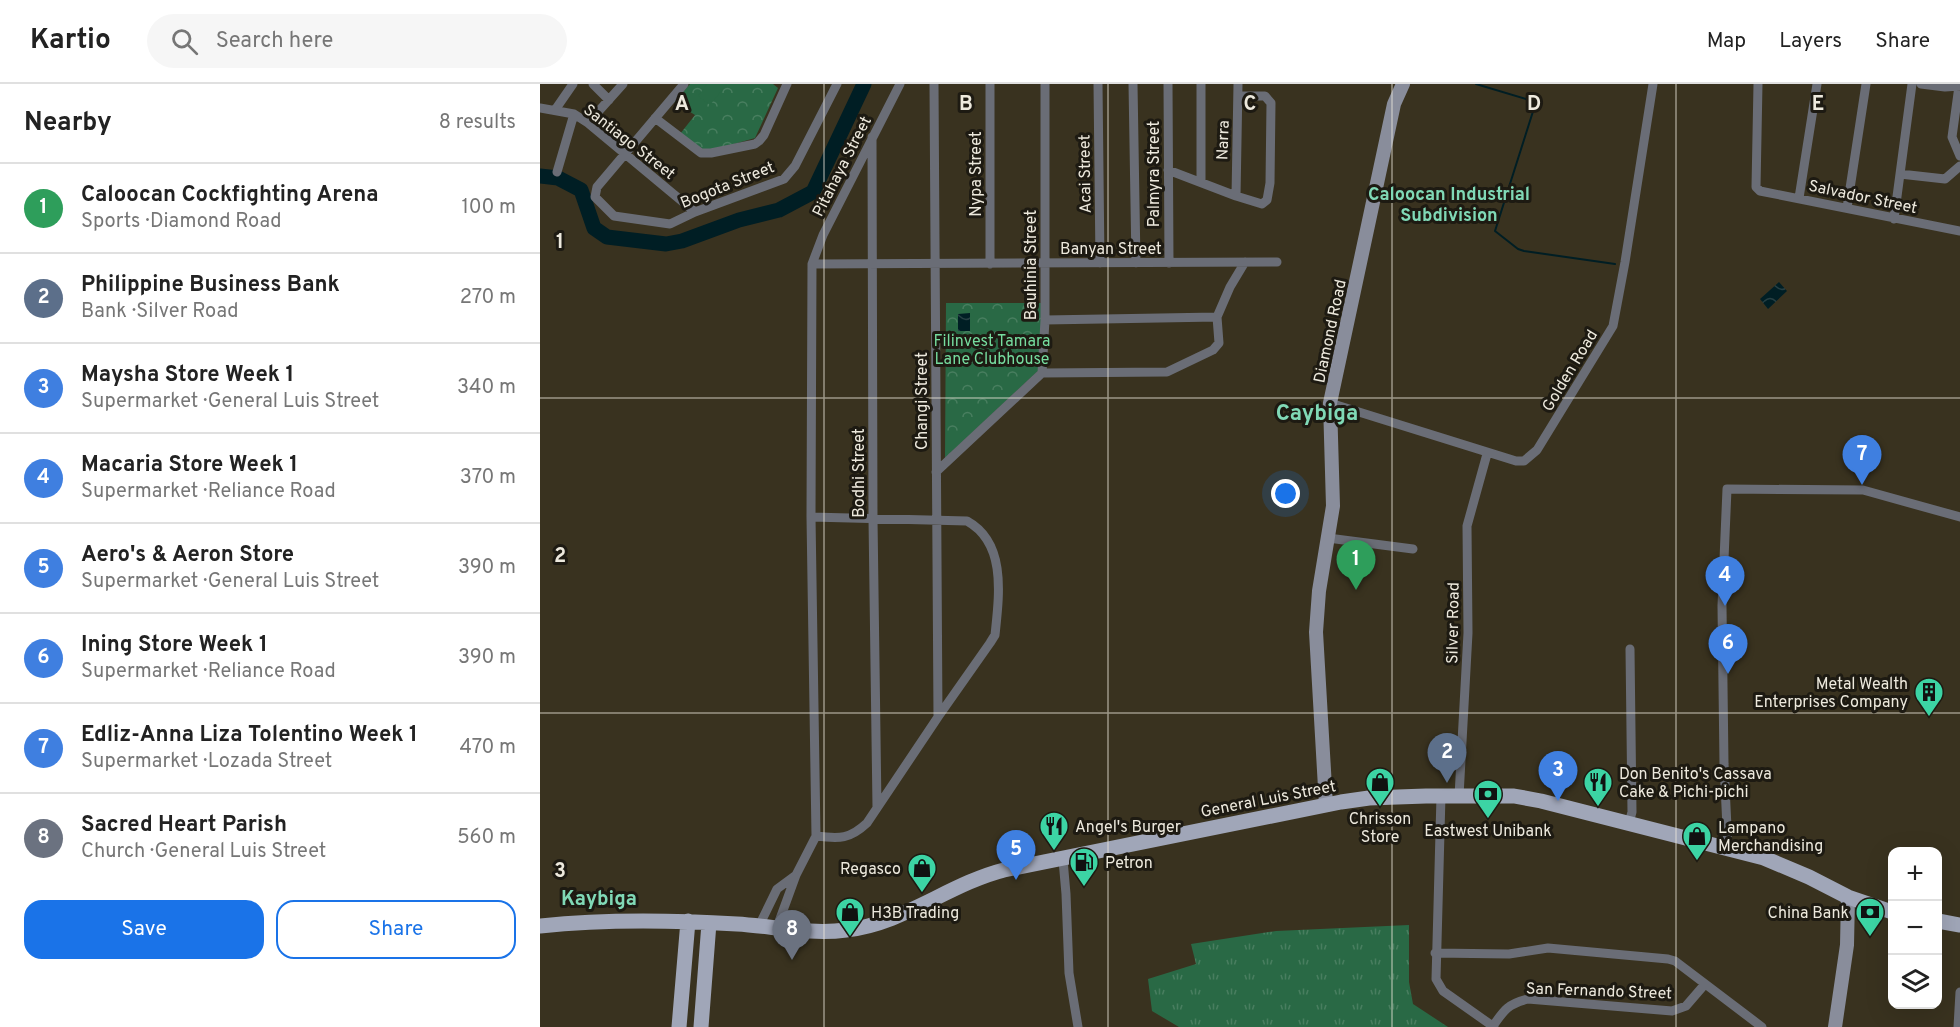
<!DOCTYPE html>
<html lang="en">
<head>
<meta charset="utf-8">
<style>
  body { margin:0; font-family:Overpass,sans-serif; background:#f6f6f6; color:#222 }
  .controls { position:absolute; right:18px; bottom:18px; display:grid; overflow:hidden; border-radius:12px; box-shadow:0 6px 24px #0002 }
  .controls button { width:54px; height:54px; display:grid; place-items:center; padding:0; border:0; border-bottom:2px solid #e0e0e0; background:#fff; color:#222; font:30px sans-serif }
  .you { position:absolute; left:746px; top:410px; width:21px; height:21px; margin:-15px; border:4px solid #fff; border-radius:50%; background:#1a73e8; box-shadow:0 0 0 9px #1a73e833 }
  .badge { display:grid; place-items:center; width:39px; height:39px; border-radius:50%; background:#1a73e8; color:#fff; font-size:20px; font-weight:700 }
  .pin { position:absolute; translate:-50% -50px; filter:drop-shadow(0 2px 3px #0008) }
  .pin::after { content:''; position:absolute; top:32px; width:21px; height:18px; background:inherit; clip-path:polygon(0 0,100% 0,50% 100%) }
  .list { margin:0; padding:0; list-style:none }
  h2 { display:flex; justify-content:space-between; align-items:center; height:78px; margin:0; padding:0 24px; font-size:26px }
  h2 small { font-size:20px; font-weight:400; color:#767676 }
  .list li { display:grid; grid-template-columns:39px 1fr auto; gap:18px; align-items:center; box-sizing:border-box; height:90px; padding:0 24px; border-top:2px solid #e0e0e0 }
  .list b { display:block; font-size:22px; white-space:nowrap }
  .list p { margin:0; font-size:20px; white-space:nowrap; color:#767676 }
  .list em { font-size:20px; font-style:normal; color:#767676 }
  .actions { display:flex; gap:12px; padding:18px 24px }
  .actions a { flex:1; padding:14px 0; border:2px solid #1a73e8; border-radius:18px; text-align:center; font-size:21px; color:#1a73e8 }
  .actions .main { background:#1a73e8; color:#fff }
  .icon { flex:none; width:33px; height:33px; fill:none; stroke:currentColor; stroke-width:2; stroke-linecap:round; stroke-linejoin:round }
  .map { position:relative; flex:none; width:1420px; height:943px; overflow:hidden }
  header { display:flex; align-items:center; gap:36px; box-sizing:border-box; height:84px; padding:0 30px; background:#fff; border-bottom:2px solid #e0e0e0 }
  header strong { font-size:28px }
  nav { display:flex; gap:33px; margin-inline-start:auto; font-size:21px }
  .search { width:420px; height:54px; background:#f6f6f6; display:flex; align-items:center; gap:15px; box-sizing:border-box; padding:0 21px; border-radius:33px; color:#767676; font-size:22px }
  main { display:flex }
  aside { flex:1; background:#fff }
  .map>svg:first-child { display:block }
  .grass { fill:url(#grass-tufts) }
  .park { fill:url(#park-crowns) }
  .pitch { fill:#296945 }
  .water { fill:url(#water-waves) }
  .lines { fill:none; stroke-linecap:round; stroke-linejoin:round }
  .stream { stroke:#001e24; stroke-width:2 }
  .river { stroke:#001e24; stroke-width:15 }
  .street { stroke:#6a6d76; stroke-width:9 }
  .secondary { stroke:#898d9b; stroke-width:14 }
  .primary { stroke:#a0a6b8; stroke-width:15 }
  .grid { fill:none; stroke:#ede9dd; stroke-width:1.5; stroke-opacity:0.55 }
  .labels { text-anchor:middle; stroke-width:6; stroke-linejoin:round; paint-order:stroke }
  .street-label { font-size:16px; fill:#ede9dd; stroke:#1d1a12 }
  .park-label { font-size:16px; fill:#76dd9f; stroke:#1d1a12 }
  .poi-label { font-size:16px; fill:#ede9dd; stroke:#1d1a12; text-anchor:start }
  .neighbourhood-label { font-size:18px; font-weight:bold; fill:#80d9b6; stroke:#1d1a12 }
  .quarter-label { font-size:20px; font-weight:bold; fill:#80d9b6; stroke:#1d1a12 }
  .district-label { font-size:22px; font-weight:bold; fill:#80d9b6; stroke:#1d1a12 }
  .grid-label { font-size:20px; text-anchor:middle; font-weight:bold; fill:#ede9dd; stroke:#1d1a12; stroke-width:6; stroke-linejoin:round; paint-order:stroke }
</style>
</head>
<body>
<header>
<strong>Kartio</strong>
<div class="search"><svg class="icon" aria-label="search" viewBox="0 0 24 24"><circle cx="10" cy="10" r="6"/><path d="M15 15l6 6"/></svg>Search here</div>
<nav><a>Map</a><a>Layers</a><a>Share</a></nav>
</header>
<main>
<aside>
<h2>Nearby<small>8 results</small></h2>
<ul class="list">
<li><span class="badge" style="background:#2e9e5b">1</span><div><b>Caloocan Cockfighting Arena</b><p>Sports · Diamond Road</p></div><em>100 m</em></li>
<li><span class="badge" style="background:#5c6f8a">2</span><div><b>Philippine Business Bank</b><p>Bank · Silver Road</p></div><em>270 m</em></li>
<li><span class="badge" style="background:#3f7fe0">3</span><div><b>Maysha Store Week 1</b><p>Supermarket · General Luis Street</p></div><em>340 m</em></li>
<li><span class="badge" style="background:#3f7fe0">4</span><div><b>Macaria Store Week 1</b><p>Supermarket · Reliance Road</p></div><em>370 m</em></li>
<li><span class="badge" style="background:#3f7fe0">5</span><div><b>Aero's &amp; Aeron Store</b><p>Supermarket · General Luis Street</p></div><em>390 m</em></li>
<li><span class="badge" style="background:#3f7fe0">6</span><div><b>Ining Store Week 1</b><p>Supermarket · Reliance Road</p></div><em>390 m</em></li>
<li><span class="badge" style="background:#3f7fe0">7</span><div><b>Edliz-Anna Liza Tolentino Week 1</b><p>Supermarket · Lozada Street</p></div><em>470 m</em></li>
<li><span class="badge" style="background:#6b7280">8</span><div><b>Sacred Heart Parish</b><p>Church · General Luis Street</p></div><em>560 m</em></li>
</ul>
<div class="actions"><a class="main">Save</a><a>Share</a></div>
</aside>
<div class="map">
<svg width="1420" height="943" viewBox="0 0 1420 943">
  <defs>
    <pattern id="grass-tufts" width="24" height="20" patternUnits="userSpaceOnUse" patternTransform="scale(1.5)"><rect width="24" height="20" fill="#296945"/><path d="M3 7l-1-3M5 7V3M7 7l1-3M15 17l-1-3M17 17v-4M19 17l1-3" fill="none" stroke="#487e5f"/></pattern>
    <pattern id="park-crowns" width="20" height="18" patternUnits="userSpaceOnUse" patternTransform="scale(1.5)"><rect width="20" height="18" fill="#296945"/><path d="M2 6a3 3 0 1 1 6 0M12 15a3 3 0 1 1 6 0" fill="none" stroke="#487e5f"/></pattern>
    <pattern id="water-waves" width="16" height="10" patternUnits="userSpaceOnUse" patternTransform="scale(1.5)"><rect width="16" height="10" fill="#001e24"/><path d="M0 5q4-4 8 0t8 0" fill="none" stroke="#263f43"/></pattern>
  </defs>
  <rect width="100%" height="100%" fill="#39321f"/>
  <path class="grass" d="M869 841V898L873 920 908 943H639L612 927 608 895 656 880 651 860 736 847Z"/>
  <path class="park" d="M150 0H233L238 4 215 54 166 68 140 50 155 31 134 18Z
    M406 219H501V284L405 374Z"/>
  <path class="pitch" d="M167 0H187L170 21 158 12Z"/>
  <path class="water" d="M1239 198 1247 207 1228 225 1220 215Z
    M430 229V247H418V230Z"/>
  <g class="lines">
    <path class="stream" d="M936 0 996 18 955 147 978 165 984 167 1075 180"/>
    <path class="river" d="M0 92 18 94 41 106 54 144 67 153 126 160 142 157 199 136 239 126 273 108 324 0"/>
    <path class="street" d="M53 0 69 16
      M144 0 57 103 55 113 74 132 130 140 155 128 244 95 255 82 297 0
      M394 0 398 633
      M450 0V180
      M558 0 560 179
      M593 0 596 179
      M628 0 629 179
      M1218 0 1216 103 1220 107 1420 147
      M1381 0 1405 3 1420 2
      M1419 2 1412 53 1420 72
      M0 24 34 30 48 39 155 128
      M15 26 33 0
      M115 34 161 69H171L215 60 219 57 224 51 247 0
      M48 39 83 0
      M332 53 333 435 337 724
      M628 86 696 112 722 120 727 116 730 99 731 19 725 12H699
      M17 88 34 30
      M1360 90 1405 95 1420 82
      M661 97V0
      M696 112 698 0
      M1259 114 1277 0
      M1307 124 1326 0
      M1354 135 1372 0
      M272 180 283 151 360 0
      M505 236 677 233
      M502 289 627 288 673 266 679 259 677 233 690 203 705 178
      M790 319 976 377H984L997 366 1073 242 1085 178 1113 0
      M396 388 502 289 505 236V0
      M271 433 427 437C467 459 459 512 455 551L450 559 398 633 327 739C310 755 300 755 276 752
      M788 454 873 465
      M901 712 896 895 903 907 954 943
      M919 712 928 549 927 442 947 370
      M1089 739 1092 728 1090 565
      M1188 765 1184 680 1182 522 1187 405 1323 406 1420 433
      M523 776 526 810 529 889 538 943
      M219 842 237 805 256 791
      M237 843 256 791 276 752 271 433 272 180 737 178
      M895 869 969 870 1008 864 1128 875 1135 877 1222 943
      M953 942C964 926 968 920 988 915L1132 927 1146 922 1165 900
      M1418 943 1420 908"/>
    <path class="secondary" d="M786 721 776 548 779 507 793 422 790 319 854 20 863 0
      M1295 943 1307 861 1308 813"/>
    <path class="primary" d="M1398 837 1420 841
      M0 842C65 835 131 836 197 840 232 842 271 851 306 846 363 840 409 800 464 786L801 718 829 714 886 712H974L1001 717 1224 774 1269 793 1308 813 1352 828
      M139 943 148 837
      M161 943 169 839"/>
  </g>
  <path class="grid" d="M284 0V943M568 0V943M852 0V943M1136 0V943M0 314H1420M0 629H1420"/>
  <defs>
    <g id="building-pin" transform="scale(1.5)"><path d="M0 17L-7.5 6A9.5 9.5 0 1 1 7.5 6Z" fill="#3cd4a4" stroke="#1d1a12"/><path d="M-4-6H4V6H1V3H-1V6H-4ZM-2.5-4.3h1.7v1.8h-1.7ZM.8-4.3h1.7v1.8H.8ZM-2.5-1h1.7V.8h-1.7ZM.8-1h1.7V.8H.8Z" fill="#111"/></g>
    <g id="shop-pin" transform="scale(1.5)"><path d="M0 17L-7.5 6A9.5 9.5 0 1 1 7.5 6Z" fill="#3cd4a4" stroke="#1d1a12"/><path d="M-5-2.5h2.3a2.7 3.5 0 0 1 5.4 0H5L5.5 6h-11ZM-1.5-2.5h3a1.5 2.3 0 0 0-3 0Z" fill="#111"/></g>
    <g id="restaurant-pin" transform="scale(1.5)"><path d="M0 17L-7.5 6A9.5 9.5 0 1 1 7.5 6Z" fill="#3cd4a4" stroke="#1d1a12"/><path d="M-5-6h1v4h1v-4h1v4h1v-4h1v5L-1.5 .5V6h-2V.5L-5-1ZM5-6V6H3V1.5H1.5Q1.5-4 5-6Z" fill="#111"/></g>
    <g id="bank-pin" transform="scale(1.5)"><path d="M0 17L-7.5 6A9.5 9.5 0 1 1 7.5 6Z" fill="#3cd4a4" stroke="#1d1a12"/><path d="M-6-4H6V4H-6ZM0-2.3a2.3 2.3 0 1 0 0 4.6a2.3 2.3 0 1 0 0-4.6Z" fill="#111"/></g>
    <g id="fuel-pin" transform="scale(1.5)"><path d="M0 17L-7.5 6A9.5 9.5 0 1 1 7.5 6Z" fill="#3cd4a4" stroke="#1d1a12"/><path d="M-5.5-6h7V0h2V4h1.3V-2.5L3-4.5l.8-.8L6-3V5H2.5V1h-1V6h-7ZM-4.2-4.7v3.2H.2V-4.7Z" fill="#111"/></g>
  </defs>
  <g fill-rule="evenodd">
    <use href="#building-pin" x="1389" y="608"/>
    <use href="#shop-pin" x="840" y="698"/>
    <use href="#restaurant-pin" x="1058" y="698"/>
    <use href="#bank-pin" x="948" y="710"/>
    <use href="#restaurant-pin" x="514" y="742"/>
    <use href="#shop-pin" x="1157" y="752"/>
    <use href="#fuel-pin" x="544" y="778"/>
    <use href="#shop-pin" x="382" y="784"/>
    <use href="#shop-pin" x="310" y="828"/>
    <use href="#bank-pin" x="1330" y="828"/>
  </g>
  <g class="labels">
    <g class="street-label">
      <text transform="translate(682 56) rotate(-88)" y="6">Narra</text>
      <text transform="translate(90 57) rotate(38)" y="6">Santiago Street</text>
      <text transform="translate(301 82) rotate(-63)" y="6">Pitahaya Street</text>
      <text transform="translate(435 90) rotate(-90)" y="6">Nypa Street</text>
      <text transform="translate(544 90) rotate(-91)" y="6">Acai Street</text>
      <text transform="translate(613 90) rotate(-90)" y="6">Palmyra Street</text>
      <text transform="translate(187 100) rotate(-22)" y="6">Bogota Street</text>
      <text transform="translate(1323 112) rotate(12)" y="6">Salvador Street</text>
      <text x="571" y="170">Banyan Street</text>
      <text transform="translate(490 181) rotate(-90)" y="6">Bauhinia Street</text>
      <text transform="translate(789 247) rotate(-78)" y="6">Diamond Road</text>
      <text transform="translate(1029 286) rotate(-59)" y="6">Golden Road</text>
      <text transform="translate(381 317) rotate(-90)" y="6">Changi Street</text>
      <text transform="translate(318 389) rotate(-90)" y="6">Bodhi Street</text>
      <text transform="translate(912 539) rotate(-89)" y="6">Silver Road</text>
      <text transform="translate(728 714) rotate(-11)" y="6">General Luis Street</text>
      <text transform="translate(1059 906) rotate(2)" y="6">San Fernando Street</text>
    </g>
    <g class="park-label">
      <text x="452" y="262">Filinvest Tamara<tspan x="452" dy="18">Lane Clubhouse</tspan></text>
    </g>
    <g class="poi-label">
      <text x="1368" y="605" text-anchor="end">Metal Wealth<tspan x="1368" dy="18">Enterprises Company</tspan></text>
      <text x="1079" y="695">Don Benito's Cassava<tspan x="1079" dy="18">Cake &amp; Pichi-pichi</tspan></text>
      <text x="840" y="740" text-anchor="middle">Chrisson<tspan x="840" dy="18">Store</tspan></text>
      <text x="535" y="748">Angel's Burger</text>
      <text x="1178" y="749">Lampano<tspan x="1178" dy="18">Merchandising</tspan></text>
      <text x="948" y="752" text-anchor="middle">Eastwest Unibank</text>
      <text x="565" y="784">Petron</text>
      <text x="361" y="790" text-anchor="end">Regasco</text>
      <text x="331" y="834">H3B Trading</text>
      <text x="1309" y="834" text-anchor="end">China Bank</text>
    </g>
    <g class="neighbourhood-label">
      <text x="909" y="116">Caloocan Industrial<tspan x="909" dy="21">Subdivision</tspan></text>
    </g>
    <g class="quarter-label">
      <text x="59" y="821">Kaybiga</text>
    </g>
    <g class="district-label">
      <text x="777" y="336">Caybiga</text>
    </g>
  </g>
  <g class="grid-label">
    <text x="142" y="26">A</text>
    <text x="426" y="26">B</text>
    <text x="710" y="26">C</text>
    <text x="994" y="26">D</text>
    <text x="1278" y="26">E</text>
    <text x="20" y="164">1</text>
    <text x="20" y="478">2</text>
    <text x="20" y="793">3</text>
  </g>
</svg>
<div class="controls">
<button>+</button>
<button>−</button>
<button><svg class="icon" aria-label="layers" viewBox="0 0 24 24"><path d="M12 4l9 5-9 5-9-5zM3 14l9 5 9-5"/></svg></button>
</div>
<div class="you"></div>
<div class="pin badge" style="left:816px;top:506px;background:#2e9e5b">1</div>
<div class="pin badge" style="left:907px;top:699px;background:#5c6f8a">2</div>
<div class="pin badge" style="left:1018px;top:717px;background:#3f7fe0">3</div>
<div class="pin badge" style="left:1185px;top:522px;background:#3f7fe0">4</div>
<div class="pin badge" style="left:476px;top:796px;background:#3f7fe0">5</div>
<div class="pin badge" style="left:1188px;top:590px;background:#3f7fe0">6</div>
<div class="pin badge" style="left:1322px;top:401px;background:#3f7fe0">7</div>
<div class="pin badge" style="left:252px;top:876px;background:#6b7280">8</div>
</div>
</main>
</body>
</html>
